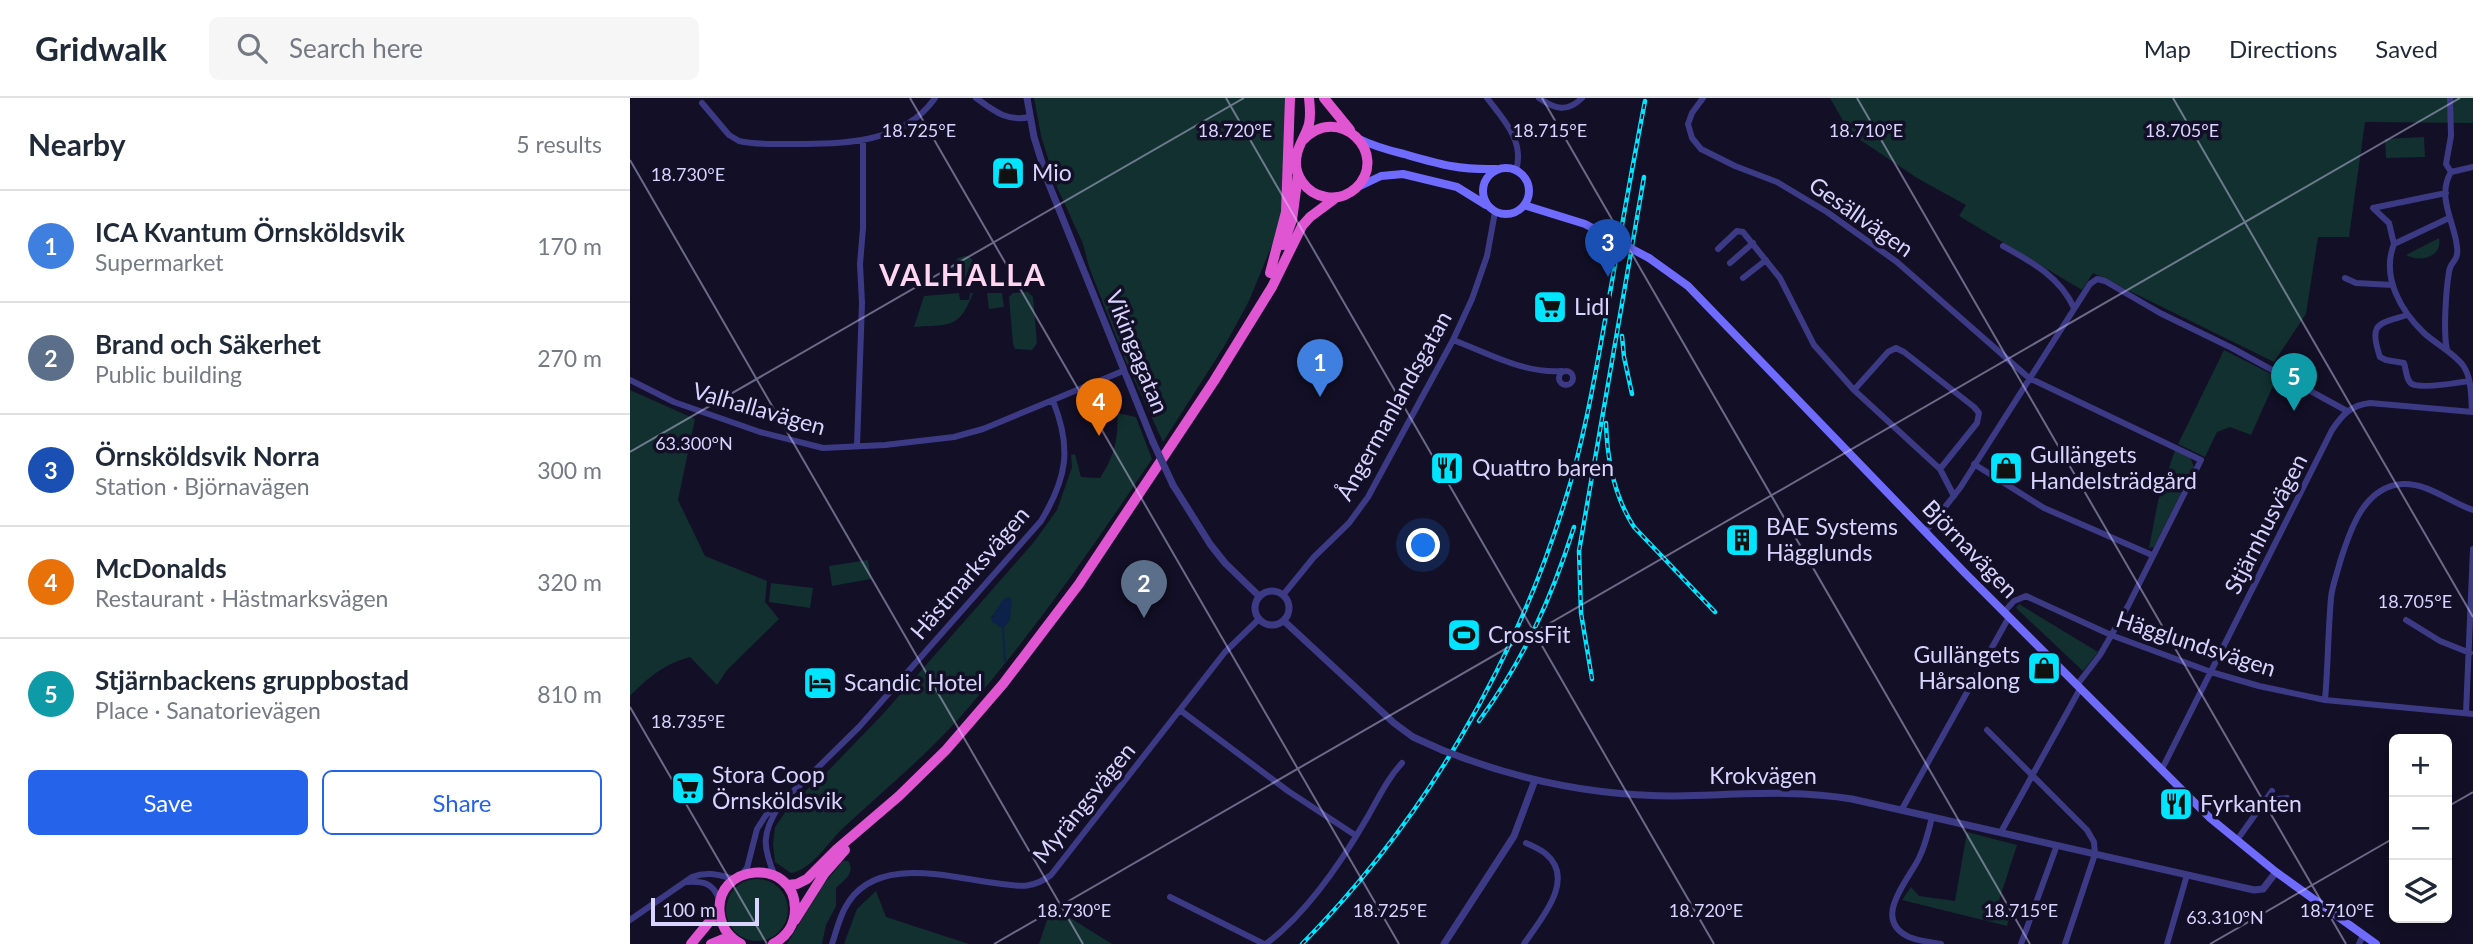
<!DOCTYPE html>
<html lang="en">
<head>
<meta charset="utf-8">
<style>
  body { margin:0; font-family:Lato,sans-serif; background:#f6f6f7; color:#1f2937 }
  .controls { position:absolute; right:21px; bottom:21px; display:grid; overflow:hidden; border-radius:10px; box-shadow:0 4px 18px #0003 }
  .controls button { width:63px; height:63px; display:grid; place-items:center; padding:0; border:0; border-bottom:2px solid #e0e1e3; background:#fff; color:#1f2937; font:35px sans-serif }
  .scale { position:absolute; left:21px; bottom:18px; width:108px; box-sizing:border-box; padding-left:7px; border:4px solid #d9d4ff; border-top:0; font-size:19px; line-height:24px; white-space:nowrap; color:#d9d4ff; -webkit-text-stroke:5px #130f26; paint-order:stroke }
  .you { position:absolute; left:794px; top:448px; width:24px; height:24px; margin:-18px; border:5px solid #fff; border-radius:50%; background:#1a73e8; box-shadow:0 0 0 10px #1a73e833 }
  .badge { display:grid; place-items:center; width:46px; height:46px; border-radius:50%; background:#2563eb; color:#fff; font-size:23px; font-weight:700 }
  .pin { position:absolute; translate:-50% -58px; filter:drop-shadow(0 2px 4px #0008) }
  .pin::after { content:''; position:absolute; top:37px; width:24px; height:21px; background:inherit; clip-path:polygon(0 0,100% 0,50% 100%) }
  .list { margin:0; padding:0; list-style:none }
  h2 { display:flex; justify-content:space-between; align-items:center; height:91px; margin:0; padding:0 28px; font-size:30px }
  h2 small { font-size:23px; font-weight:400; color:#747a83 }
  .list li { display:grid; grid-template-columns:46px 1fr auto; gap:21px; align-items:center; box-sizing:border-box; height:112px; padding:0 28px; border-top:2px solid #e0e1e3 }
  .list b { display:block; font-size:26px; white-space:nowrap }
  .list p { margin:0; font-size:23px; white-space:nowrap; color:#747a83 }
  .list em { font-size:23px; font-style:normal; color:#747a83 }
  .actions { display:flex; gap:14px; padding:21px 28px }
  .actions a { flex:1; padding:16px 0; border:2px solid #2563eb; border-radius:10px; text-align:center; font-size:24px; color:#2563eb }
  .actions .main { background:#2563eb; color:#fff }
  .icon { flex:none; width:38px; height:38px; fill:none; stroke:currentColor; stroke-width:2; stroke-linecap:round; stroke-linejoin:round }
  .map { position:relative; flex:none; width:1843px; height:846px; overflow:hidden }
  header { display:flex; align-items:center; gap:42px; box-sizing:border-box; height:98px; padding:0 35px; background:#fff; border-bottom:2px solid #e0e1e3 }
  header strong { font-size:33px }
  nav { display:flex; gap:38px; margin-inline-start:auto; font-size:24px }
  .search { width:490px; height:63px; background:#f6f6f7; display:flex; align-items:center; gap:18px; box-sizing:border-box; padding:0 24px; border-radius:10px; color:#747a83; font-size:26px }
  main { display:flex }
  aside { flex:1; background:#fff }
  .map>svg:first-child { display:block }
  .green { fill:#12302f; fill-rule:evenodd }
  .water { fill:#0c2248 }
  .lines { fill:none; stroke-linecap:round; stroke-linejoin:round }
  .stream { stroke:#0c2248; stroke-width:2 }
  .minor { stroke:#3d3a85; stroke-width:6 }
  .tertiary { stroke:#3d3a85; stroke-width:7 }
  .secondary { stroke:#6f6bff; stroke-width:8 }
  .trunk { stroke:#e055d1; stroke-width:10 }
  .rail-casing { stroke:#00e5ff; stroke-width:4.5 }
  .rail { stroke:#130f26; stroke-width:2; stroke-dasharray:5; stroke-linecap:butt }
  .tertiary-bridge { stroke:#3d3a85; stroke-width:7 }
  .secondary-bridge { stroke:#6f6bff; stroke-width:8 }
  .ticks { fill:none; stroke:#d9d4ff; stroke-width:2; stroke-opacity:0.45 }
  .labels { text-anchor:middle; stroke-width:7; stroke-linejoin:round; paint-order:stroke }
  .poi-label { font-size:23px; fill:#d9d4ff; stroke:#130f26; text-anchor:start }
  .street-label { font-size:23px; fill:#d9d4ff; stroke:#130f26 }
  .district-label { font-size:30px; font-weight:bold; letter-spacing:2px; fill:#ffd6f0; stroke:#130f26 }
  .ticks-label { font-size:18px; text-anchor:middle; fill:#d9d4ff; stroke:#130f26; stroke-width:7; stroke-linejoin:round; paint-order:stroke }
</style>
</head>
<body>
<header>
<strong>Gridwalk</strong>
<div class="search"><svg class="icon" aria-label="search" viewBox="0 0 24 24"><circle cx="10" cy="10" r="6"/><path d="M15 15l6 6"/></svg>Search here</div>
<nav><a>Map</a><a>Directions</a><a>Saved</a></nav>
</header>
<main>
<aside>
<h2>Nearby<small>5 results</small></h2>
<ul class="list">
<li><span class="badge" style="background:#3f7fe0">1</span><div><b>ICA Kvantum Örnsköldsvik</b><p>Supermarket</p></div><em>170 m</em></li>
<li><span class="badge" style="background:#5c6f8a">2</span><div><b>Brand och Säkerhet</b><p>Public building</p></div><em>270 m</em></li>
<li><span class="badge" style="background:#1a4fb4">3</span><div><b>Örnsköldsvik Norra</b><p>Station · Björnavägen</p></div><em>300 m</em></li>
<li><span class="badge" style="background:#e8710a">4</span><div><b>McDonalds</b><p>Restaurant · Hästmarksvägen</p></div><em>320 m</em></li>
<li><span class="badge" style="background:#0f9aa8">5</span><div><b>Stjärnbackens gruppbostad</b><p>Place · Sanatorievägen</p></div><em>810 m</em></li>
</ul>
<div class="actions"><a class="main">Save</a><a>Share</a></div>
</aside>
<div class="map">
<svg width="1843" height="846" viewBox="0 0 1843 846">
  <rect width="100%" height="100%" fill="#130f26"/>
  <path class="green" d="M404 0H658L656 99 642 147 619 203 595 247 533 344 496 264 459 169 453 146 427 89 411 38Z
    M1200 0H1843V25L1735 24 1719 139H1688L1676 216 1644 264 1463 175 1452 192 1329 118 1336 107 1287 80 1220 35Z
    M1794 39 1795 59 1756 60 1755 41Z
    M1809 140C1813 159 1790 165 1776 157Z
    M336 158 341 160 343 164 345 187 342 189H329L325 187 322 167 328 160Z
    M398 194 403 199 407 245 402 252 385 251 383 246 379 199 383 195Z
    M329 195 330 202H339L340 195H343C329 232 319 226 284 229L294 198Z
    M357 195H372L374 209 359 211Z
    M1594 252 1647 279 1621 337 1600 329 1587 334 1575 359 1548 346Z
    M0 292 65 321 48 402 75 458 137 483 135 504 149 521 97 572 87 587 60 559C36 565 17 580 0 598Z
    M487 315 506 319 522 361C465 446 406 531 339 609 301 654 255 691 212 731 198 745 181 772 161 775L145 764 143 746 145 729 161 706 198 673 253 616 404 444 427 412 442 369 441 357 445 356 451 379 470 380C484 359 489 340 487 315ZM372 504 380 508V522L361 519 371 509Z
    M1545 352 1560 359 1564 369 1524 449 1519 450 1528 403Z
    M238 462 241 481 202 488 199 468Z
    M141 485 183 490 180 510 139 504Z
    M1389 506 1468 554 1453 573 1386 510Z
    M1337 734 1387 747 1364 818 1379 821 1377 828 1272 802 1281 789 1289 798 1325 803Z
    M213 763H218C226 775 214 782 206 790V808L196 827 192 846H157L193 787Z
    M96 812a31 31 0 1 1 62 0a31 31 0 1 1-62 0Z
    M246 793 256 819 339 846H214L227 811Z
    M421 810 434 816 482 846H409Z"/>
  <path class="water" d="M379 499 382 502 380 522 373 531 361 523C361 518 371 507 373 501Z"/>
  <g class="lines">
    <path class="stream" d="M373 531 375 563"/>
    <path class="minor" d="M346 0C364 13 377 24 400 19
      M857 0C873 21 895 43 886 72
      M909 0C925 11 937 15 952 0
      M1073 0 1062 15 1058 26 1062 40 1071 51 1105 68 1147 84 1197 114 1267 164 1399 280 1571 362 1498 508 1470 557 1447 587
      M72 5 99 37 109 43C126 47 145 46 162 46 213 46 273 46 305 0
      M1821 74 1843 69
      M1743 110 1816 95
      M1743 110 1759 125 1764 146
      M1819 120 1764 146C1751 179 1771 213 1794 235 1806 246 1821 253 1832 266 1842 279 1841 298 1842 314
      M1373 148C1402 164 1430 179 1444 210
      M1088 151 1107 133 1113 134 1150 180 1184 247 1224 292 1310 371 1324 398
      M1100 165 1123 145
      M1113 180 1136 162
      M1715 180 1726 185 1763 187
      M1777 217C1749 226 1738 224 1750 259L1756 262 1774 265C1776 270 1776 283 1782 286 1792 291 1827 285 1839 283
      M823 242C858 255 894 276 932 273
      M1817 252C1813 234 1816 192 1819 174 1820 163 1829 164 1827 149 1825 125 1806 99 1821 74L1816 66 1821 38 1820 0
      M929 280a7 7 0 1 1 14 0a7 7 0 1 1-14 0Z
      M0 282 44 304 130 334 193 350 255 347 324 339 353 331 493 273
      M1224 292 1258 254 1266 250 1274 254 1344 309 1349 315 1347 325 1310 371
      M227 348 232 205 230 166 233 130V43
      M1344 366 1414 410 1522 457
      M1296 433 1330 390 1460 186 1467 181 1475 183 1530 215 1602 250 1717 313
      M653 497 684 459 719 425 738 399 823 242 842 201 857 158 865 114
      M1374 514 1384 503 1396 498 1481 537 1581 574 1629 588 1695 602 1843 616
      M1776 522 1810 543 1840 555
      M1695 602C1698 568 1698 534 1701 500 1702 488 1707 476 1710 464 1720 432 1734 388 1773 386 1798 385 1821 405 1843 412
      M550 612 658 693 725 737
      M1836 615 1843 451
      M1357 632 1457 732 1464 744 1465 756 1435 846
      M1532 671 1702 332C1712 317 1721 307 1740 305L1843 314
      M1637 702 1657 700
      M1272 711 1379 519
      M1302 719C1299 732 1295 748 1289 760 1278 783 1241 821 1279 839 1288 843 1301 844 1311 846
      M1371 734 1450 591
      M1607 742 1642 693
      M111 777 117 770 127 731 136 717 169 688 229 629 411 423C437 380 442 350 423 303
      M145 778C132 748 132 735 149 708
      M57 784C73 783 84 785 89 802
      M540 799 634 846
      M0 822 62 779C77 773 89 777 104 781
      M202 846C206 834 209 821 215 810 243 756 318 779 365 785 388 788 401 792 421 777L595 554 629 521
      M636 846C678 814 711 765 737 720 748 701 757 681 772 665
      M894 846C909 823 947 782 916 756 910 751 903 748 896 745
      M1391 846 1427 747
      M1537 846 1557 777
      M1729 846 1733 837"/>
    <path class="tertiary" d="M397 0 404 39 418 84 523 344
      M543 387 580 446 595 465 629 498
      M625 510a17 17 0 1 1 34 0a17 17 0 1 1-34 0Z
      M654 523 764 625 783 639 812 652
      M831 659C900 685 973 698 1046 698 1105 697 1164 691 1222 701L1624 792 1633 791 1646 774
      M814 846 884 738 905 682"/>
    <path class="secondary" d="M727 40C743 48 757 52 774 56 809 66 828 72 866 71
      M853 93a23 23 0 1 1 46 0a23 23 0 1 1-46 0Z
      M728 89 751 78 773 76 827 89 856 107
      M894 107 955 126 970 134
      M1019 160 1058 188 1334 474 1580 720 1646 774 1746 846"/>
    <path class="trunk" d="M694 0 720 32
      M672 43C708 3 761 56 726 90 718 97 707 101 696 99 676 96 662 76 667 56 669 46 676 37 679 26 681 17 680 9 679 0
      M653 147 662 122 668 77
      M640 175 656 114 660 0
      M157 787 167 786 177 781 207 751 269 698 316 652 373 586 449 486 584 283 642 189 672 128 680 119 707 99
      M165 822 194 776 215 752
      M61 846 89 812
      M81 846 93 841H103
      M111 846C100 840 92 830 90 817 82 765 165 758 165 811 165 827 156 839 143 846"/>
    <g class="rail-casing">
      <path id="rail" d="M992 238 994 259 1002 296
        M976 325C977 362 984 398 1004 429L1085 514
        M962 581 951 515 949 453 1014 79
        M849 623C894 561 921 502 944 429
        M672 846C794 723 884 568 935 403 955 339 966 272 978 206 990 138 1002 70 1015 3"/>
    </g>
    <use href="#rail" class="rail"/>
    <path class="tertiary-bridge" d="M523 344 543 387
      M812 652 831 659"/>
    <path class="secondary-bridge" d="M970 134 1019 160"/>
  </g>
  <path class="ticks" d="M280 0 769 846M596 0 1084 846M912 0 1400 846M1227 0 1716 846M1543 0 1843 519M0 62 453 846M0 354 614 0M0 609 137 846M1817 709 1843 694M364 846 1830 0M1580 846 1764 740"/>
  <defs>
    <g id="shop-square" transform="scale(1.75)"><rect x="-9" y="-9" width="18" height="18" rx="4" fill="#00e5ff" stroke="#130f26"/><path d="M-5-2.5h2.3a2.7 3.5 0 0 1 5.4 0H5L5.5 6h-11ZM-1.5-2.5h3a1.5 2.3 0 0 0-3 0Z" fill="#111"/></g>
    <g id="supermarket-square" transform="scale(1.75)"><rect x="-9" y="-9" width="18" height="18" rx="4" fill="#00e5ff" stroke="#130f26"/><path d="M-6-5.5h2.5l.6 2H6L4.5 2H-2.5L-4.4-4H-6ZM-1.5 3.2a1.3 1.3 0 1 0 .1 0ZM3 3.2a1.3 1.3 0 1 0 .1 0Z" fill="#111"/></g>
    <g id="restaurant-square" transform="scale(1.75)"><rect x="-9" y="-9" width="18" height="18" rx="4" fill="#00e5ff" stroke="#130f26"/><path d="M-5-6h1v4h1v-4h1v4h1v-4h1v5L-1.5 .5V6h-2V.5L-5-1ZM5-6V6H3V1.5H1.5Q1.5-4 5-6Z" fill="#111"/></g>
    <g id="building-square" transform="scale(1.75)"><rect x="-9" y="-9" width="18" height="18" rx="4" fill="#00e5ff" stroke="#130f26"/><path d="M-4-6H4V6H1V3H-1V6H-4ZM-2.5-4.3h1.7v1.8h-1.7ZM.8-4.3h1.7v1.8H.8ZM-2.5-1h1.7V.8h-1.7ZM.8-1h1.7V.8H.8Z" fill="#111"/></g>
    <g id="stadium-square" transform="scale(1.75)"><rect x="-9" y="-9" width="18" height="18" rx="4" fill="#00e5ff" stroke="#130f26"/><path d="M0-5a6.5 5 0 1 0 0 10a6.5 5 0 1 0 0-10ZM-3.5-1.8h7v3.6h-7Z" fill="#111"/></g>
    <g id="hotel-square" transform="scale(1.75)"><rect x="-9" y="-9" width="18" height="18" rx="4" fill="#00e5ff" stroke="#130f26"/><path d="M-6-4.5h1.5V1H6V5H4.5V3h-9V5H-6ZM-4 0a1.8 1.8 0 1 1 3.6 0ZM.5 0V-2.5h3Q6-2.5 6 0Z" fill="#111"/></g>
  </defs>
  <g fill-rule="evenodd">
    <use href="#shop-square" x="378" y="75"/>
    <use href="#supermarket-square" x="920" y="209"/>
    <use href="#restaurant-square" x="817" y="370"/>
    <use href="#shop-square" x="1376" y="370"/>
    <use href="#building-square" x="1112" y="442"/>
    <use href="#stadium-square" x="834" y="537"/>
    <use href="#shop-square" x="1414" y="570"/>
    <use href="#hotel-square" x="190" y="585"/>
    <use href="#supermarket-square" x="58" y="690"/>
    <use href="#restaurant-square" x="1546" y="706"/>
  </g>
  <g class="labels">
    <g class="poi-label">
      <text x="402" y="83">Mio</text>
      <text x="944" y="217">Lidl</text>
      <text x="1400" y="365">Gullängets<tspan x="1400" dy="26">Handelsträdgård</tspan></text>
      <text x="842" y="378">Quattro baren</text>
      <text x="1136" y="437">BAE Systems<tspan x="1136" dy="26">Hägglunds</tspan></text>
      <text x="858" y="545">CrossFit</text>
      <text x="1390" y="565" text-anchor="end">Gullängets<tspan x="1390" dy="26">Hårsalong</tspan></text>
      <text x="214" y="593">Scandic Hotel</text>
      <text x="82" y="685">Stora Coop<tspan x="82" dy="26">Örnsköldsvik</tspan></text>
      <text x="1570" y="714">Fyrkanten</text>
    </g>
    <g class="street-label">
      <text transform="translate(1231 119) rotate(35)" y="8">Gesällvägen</text>
      <text transform="translate(507 254) rotate(68)" y="8">Vikingagatan</text>
      <text transform="translate(764 308) rotate(-61)" y="8">Ångermanlandsgatan</text>
      <text transform="translate(129 311) rotate(16)" y="8">Valhallavägen</text>
      <text transform="translate(1636 426) rotate(-63)" y="8">Stjärnhusvägen</text>
      <text transform="translate(1340 451) rotate(46)" y="8">Björnavägen</text>
      <text transform="translate(340 475) rotate(-49)" y="8">Hästmarksvägen</text>
      <text transform="translate(1566 546) rotate(18)" y="8">Hägglundsvägen</text>
      <text x="1133" y="686">Krokvägen</text>
      <text transform="translate(454 705) rotate(-51)" y="8">Myrängsvägen</text>
    </g>
    <g class="district-label">
      <text x="333" y="188">VALHALLA</text>
    </g>
  </g>
  <g class="ticks-label">
    <text x="289" y="39">18.725°E</text>
    <text x="605" y="39">18.720°E</text>
    <text x="920" y="39">18.715°E</text>
    <text x="1236" y="39">18.710°E</text>
    <text x="1552" y="39">18.705°E</text>
    <text x="58" y="83">18.730°E</text>
    <text x="64" y="352">63.300°N</text>
    <text x="1785" y="510">18.705°E</text>
    <text x="58" y="630">18.735°E</text>
    <text x="444" y="819">18.730°E</text>
    <text x="760" y="819">18.725°E</text>
    <text x="1076" y="819">18.720°E</text>
    <text x="1391" y="819">18.715°E</text>
    <text x="1707" y="819">18.710°E</text>
    <text x="1595" y="826">63.310°N</text>
  </g>
</svg>
<div class="controls">
<button>+</button>
<button>−</button>
<button><svg class="icon" aria-label="layers" viewBox="0 0 24 24"><path d="M12 4l9 5-9 5-9-5zM3 14l9 5 9-5"/></svg></button>
</div>
<div class="scale">100 m</div>
<div class="you"></div>
<div class="pin badge" style="left:690px;top:299px;background:#3f7fe0">1</div>
<div class="pin badge" style="left:514px;top:520px;background:#5c6f8a">2</div>
<div class="pin badge" style="left:978px;top:179px;background:#1a4fb4">3</div>
<div class="pin badge" style="left:469px;top:338px;background:#e8710a">4</div>
<div class="pin badge" style="left:1664px;top:313px;background:#0f9aa8">5</div>
</div>
</main>
</body>
</html>
